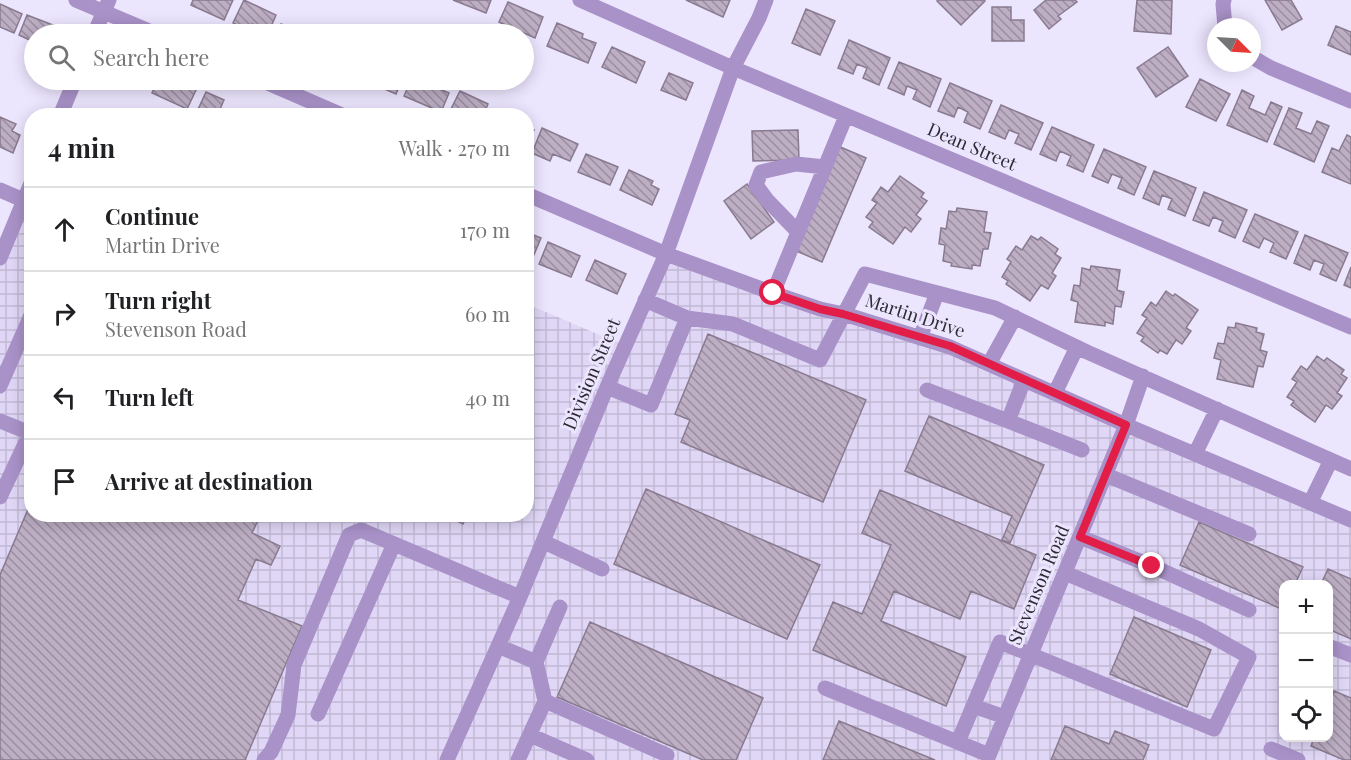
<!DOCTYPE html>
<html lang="en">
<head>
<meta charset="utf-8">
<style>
  body { margin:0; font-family:"Playfair Display",serif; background:#f2f2f2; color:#202124 }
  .controls { position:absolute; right:18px; bottom:18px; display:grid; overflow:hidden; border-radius:12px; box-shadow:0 3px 15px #0003 }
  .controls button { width:54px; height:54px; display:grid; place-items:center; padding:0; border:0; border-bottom:2px solid #e0e0e0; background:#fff; color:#202124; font:30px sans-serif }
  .compass { position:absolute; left:1207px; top:18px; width:54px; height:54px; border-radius:50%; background:#fff; box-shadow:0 3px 15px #0003; rotate:114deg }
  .stop { position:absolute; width:18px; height:18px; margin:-14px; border:4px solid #e11d48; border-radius:50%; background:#fff }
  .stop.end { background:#e11d48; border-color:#fff; box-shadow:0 2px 6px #0008 }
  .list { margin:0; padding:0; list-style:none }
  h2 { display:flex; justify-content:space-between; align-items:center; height:78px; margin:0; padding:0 24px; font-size:26px }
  h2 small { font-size:20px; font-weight:400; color:#757577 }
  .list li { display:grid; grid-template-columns:39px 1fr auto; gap:18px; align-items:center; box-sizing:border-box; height:84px; padding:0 24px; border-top:2px solid #e0e0e0 }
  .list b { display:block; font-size:22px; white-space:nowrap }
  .list p { margin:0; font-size:20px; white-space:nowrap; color:#757577 }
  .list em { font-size:20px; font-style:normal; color:#757577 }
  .icon { flex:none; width:33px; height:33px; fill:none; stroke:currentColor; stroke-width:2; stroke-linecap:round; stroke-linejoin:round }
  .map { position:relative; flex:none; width:1351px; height:760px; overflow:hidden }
  .search { position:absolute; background:#fff; box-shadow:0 3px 15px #0003; left:24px; top:24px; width:510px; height:66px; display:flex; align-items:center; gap:15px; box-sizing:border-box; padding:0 21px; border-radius:33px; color:#757577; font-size:22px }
  .panel { position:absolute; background:#fff; box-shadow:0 3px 15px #0003; left:24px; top:108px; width:510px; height:414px; border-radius:24px }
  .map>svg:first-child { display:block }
  .industrial { fill:url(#industrial-grid); fill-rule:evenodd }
  .building { fill:url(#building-back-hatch); stroke:#897b8f; stroke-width:1.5 }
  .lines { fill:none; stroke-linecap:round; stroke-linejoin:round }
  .minor { stroke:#a992c8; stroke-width:15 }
  .route { stroke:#e11d48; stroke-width:8 }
  .labels { text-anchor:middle; stroke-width:6; stroke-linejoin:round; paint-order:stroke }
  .street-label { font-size:18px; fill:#2c2a33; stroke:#ece5fe }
</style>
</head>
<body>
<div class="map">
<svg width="1351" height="760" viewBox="0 0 1351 760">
  <defs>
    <pattern id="industrial-grid" width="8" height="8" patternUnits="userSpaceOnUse" patternTransform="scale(1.5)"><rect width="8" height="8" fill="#e0d7f7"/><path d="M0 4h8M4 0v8" fill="none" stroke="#c0b9d4"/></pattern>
    <pattern id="building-back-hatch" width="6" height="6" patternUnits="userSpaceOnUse" patternTransform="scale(1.5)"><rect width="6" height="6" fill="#bdaec4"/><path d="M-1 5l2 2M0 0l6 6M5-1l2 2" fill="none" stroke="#9a8ea0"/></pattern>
  </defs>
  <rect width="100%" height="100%" fill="#ece5fe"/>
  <path class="industrial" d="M31 194 32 514H526L527 304 623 345 664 252 852 311 1351 519V760H0V267ZM1284 584H1328V738H1284Z"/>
  <path class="building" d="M193 0H233L224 20 191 5Z
    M244 0 276 15 269 31 252 24 249 31 233 23Z
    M453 0H491L486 13Z
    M686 0H730L723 17Z
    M938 0H984L985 1 961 25 937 1Z
    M1046 0H1075L1077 2 1058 16 1061 19 1049 29 1034 10Z
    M1137 0H1172L1171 34 1134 31Z
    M1265 0H1291L1302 19 1282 30Z
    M508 2 543 17 535 38 499 22Z
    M0 4 22 14 14 33 0 27Z
    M992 7H1011V20H1024V41H992Z
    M806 9 835 21 820 55 792 43Z
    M27 15 63 29 61 34H34V42L19 35Z
    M557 23 583 34 582 38 596 43 588 63 547 46Z
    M281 24 307 34H277Z
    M1336 26 1351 32V55L1328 45Z
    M849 40 890 58 879 85 863 78 867 68 857 64 853 74 838 68Z
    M612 47 645 62 636 83 602 67Z
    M1168 47 1188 76 1156 97 1137 68Z
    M899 62 941 79 930 107 913 99 917 90 907 86 904 95 888 88Z
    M669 73 693 83 686 100 661 90Z
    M1200 79 1230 94 1216 121 1186 107Z
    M128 80H150L146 88Z
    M158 80H178L197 88 187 109 152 93Z
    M366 80H402L396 94 366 81Z
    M411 80H418L449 93 441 112 404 96Z
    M950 83 992 101 980 129 964 122 968 112 958 107 954 117 938 111Z
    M1242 90 1254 96 1249 108 1265 115 1271 102 1282 107 1267 142 1227 125Z
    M460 91 488 104 483 116H466L451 109Z
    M206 92 224 100 217 116H195Z
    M1001 105 1043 123 1031 150 1015 143 1019 134 1009 130 1005 139 989 132Z
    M1289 108 1302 113 1296 128 1311 134 1317 121 1329 126 1314 162 1274 144Z
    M0 117 16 124 12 131 20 135 13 153 0 147Z
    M526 127 534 130 526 147Z
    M1052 127 1094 145 1083 172 1067 165 1071 156 1060 151 1056 161 1040 154Z
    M542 128 578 144 570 161 553 154 550 161 532 153Z
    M798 130 799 160 753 161 752 131Z
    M1347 135 1351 137V184L1322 172 1332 148 1339 151Z
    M838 146 866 158 822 262 794 250Z
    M1104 149 1146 167 1134 195 1118 188 1122 178 1112 174 1108 183 1092 176Z
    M586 154 618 167 610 185 578 172Z
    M629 170 653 181 651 185 659 189 652 205 620 190Z
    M1154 171 1196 188 1185 216 1168 209 1172 199 1162 195 1159 205 1143 198Z
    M900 176 924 193 921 197 927 201 916 215 921 219 911 232 905 227 893 244 869 227 873 222 866 217 877 203 872 200 881 187 888 192Z
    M747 184 774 222 751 239 724 201Z
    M1204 192 1247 210 1235 238 1219 231 1223 221 1213 217 1209 226 1193 220Z
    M957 208 987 212 984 232 991 233 988 249H983L980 266 972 265V269L951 266 952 263 943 261 945 245 939 244 941 228 946 229 949 211 956 212Z
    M1255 214 1298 232 1286 259 1270 252 1274 243 1264 238 1259 248 1243 241Z
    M526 232 541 238 533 257 526 254Z
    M1305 235 1348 253 1336 281 1320 274 1324 264 1314 260 1310 270 1294 263Z
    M1031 236 1038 240 1041 237 1058 249 1055 254 1061 258 1052 273 1056 276 1048 289 1041 285 1030 301 1006 284 1008 281 1002 277 1011 262 1007 259 1016 246 1022 250Z
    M548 242 580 256 571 277 539 264Z
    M595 260 626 274 617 294 586 280Z
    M1091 266 1120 270 1117 290 1124 292 1121 307 1115 306 1113 324 1105 322V326L1075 322 1078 302 1071 300 1074 285 1080 286 1082 268 1090 270Z
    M1351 267V288L1344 285Z
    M1166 291 1173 296 1175 294 1198 310 1186 328 1191 331 1182 344 1176 340 1167 354 1160 350 1158 353 1141 341 1144 337 1137 333 1147 318 1142 315 1151 302 1156 306Z
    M1236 323 1257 328 1256 332 1264 334 1260 350 1267 352 1263 367 1258 366 1253 387 1217 379 1221 360 1214 358 1218 343 1224 344 1228 327 1235 328Z
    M708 334 866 400 823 502 681 442 690 420 675 414Z
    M1317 356 1324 361 1327 358 1344 370 1341 374 1347 378 1337 393 1342 396 1332 409 1326 405 1315 422 1291 405 1294 401 1287 397 1297 382 1292 379 1301 366 1307 370Z
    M929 416 1044 465 1010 543 1002 540 1012 516 905 471Z
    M646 489 820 565 787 639 614 564Z
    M880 490 1036 555 1014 609 971 591 960 619 894 591 881 621 966 657 946 706 813 650 833 602 862 614 891 545 862 533Z
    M32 500V514H261L252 533 280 546 271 565 256 559 238 600 302 626 245 760H0V575Z
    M443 514H467L463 524Z
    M1199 522 1303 567 1295 584H1284V610L1180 565Z
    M1328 569 1351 579V639L1328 629V584H1321Z
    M1134 617 1211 650 1187 707 1110 674Z
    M590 622 763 698 736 760H703L557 697Z
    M1334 691 1351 698V760H1344L1311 746 1314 738H1328V705Z
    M839 721 935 760H823Z
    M1065 726 1109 744 1115 731 1149 745 1143 760H1051Z"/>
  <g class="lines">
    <path class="minor" d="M76 0 156 34
      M580 0 733 68 1351 327
      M1224 0 1223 4 1225 27
      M94 34 109 0
      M1252 57 1271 68 1351 101
      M261 80 344 116
      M60 116 75 80
      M0 190 30 203
      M526 194 666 254 773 293 820 309 844 314 950 347 1126 425 1351 520
      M798 232 767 200 756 185 761 172 796 164 825 167
      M0 258 32 181
      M773 293 846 116
      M687 318 733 324 820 360 865 274 995 308 1087 352 1351 469
      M920 338 937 293
      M989 364 1015 317
      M1024 380 1008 421 1082 450
      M0 386 32 313
      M607 387 651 405 687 318 645 300
      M927 390 1008 421
      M1055 393 1077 347
      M0 421 30 433
      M1195 454 1217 409
      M1106 475 1249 534
      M0 497 32 429
      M1310 503 1331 460
      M1080 537 1152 566 1249 610
      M544 542 602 569
      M498 646 536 662 560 607
      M1328 646 1351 655
      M536 662 545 701 667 755 665 760
      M825 688 989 755
      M973 706 1005 717
      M318 714 394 544
      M530 735 587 760
      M958 742 1000 642 1214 729 1249 657 1199 629 1065 573
      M1271 749 1298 760
      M264 760 271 752 288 715 294 665 349 535 361 530 520 597
      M447 760 520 597 607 387 666 254 733 68 759 18 766 0
      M518 760 545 701
      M987 760 1126 425 1143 376"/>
  </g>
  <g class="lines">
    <path class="route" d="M773 293 820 309 843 314 950 346 1126 425 1080 537 1152 566"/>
  </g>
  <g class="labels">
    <g class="street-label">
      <text transform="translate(972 147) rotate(23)" y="6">Dean Street</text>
      <text transform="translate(915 316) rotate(18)" y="6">Martin Drive</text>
      <text transform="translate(592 374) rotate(-67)" y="6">Division Street</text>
      <text transform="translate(1039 585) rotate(-67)" y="6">Stevenson Road</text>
    </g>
  </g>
</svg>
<div class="controls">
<button>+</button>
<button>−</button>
<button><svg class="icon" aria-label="locate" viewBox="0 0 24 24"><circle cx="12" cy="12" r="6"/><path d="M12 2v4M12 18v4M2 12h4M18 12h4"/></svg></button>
</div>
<svg class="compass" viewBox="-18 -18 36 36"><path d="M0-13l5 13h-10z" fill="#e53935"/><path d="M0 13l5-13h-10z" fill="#757577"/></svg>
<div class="stop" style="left:773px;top:293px"></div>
<div class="stop end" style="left:1152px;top:566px"></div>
<div class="search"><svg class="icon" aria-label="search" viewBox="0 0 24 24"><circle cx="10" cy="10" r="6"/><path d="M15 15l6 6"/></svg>Search here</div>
<section class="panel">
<h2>4 min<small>Walk · 270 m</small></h2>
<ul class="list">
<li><svg class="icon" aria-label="ahead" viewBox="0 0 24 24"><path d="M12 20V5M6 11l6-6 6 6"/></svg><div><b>Continue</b><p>Martin Drive</p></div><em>170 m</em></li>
<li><svg class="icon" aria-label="right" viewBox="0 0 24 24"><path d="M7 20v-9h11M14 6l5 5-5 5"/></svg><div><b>Turn right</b><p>Stevenson Road</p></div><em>60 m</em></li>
<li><svg class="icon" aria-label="left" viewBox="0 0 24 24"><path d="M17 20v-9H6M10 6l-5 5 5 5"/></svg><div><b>Turn left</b></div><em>40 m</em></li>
<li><svg class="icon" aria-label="arrive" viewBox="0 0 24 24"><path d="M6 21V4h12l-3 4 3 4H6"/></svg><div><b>Arrive at destination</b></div></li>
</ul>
</section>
</div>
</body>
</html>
